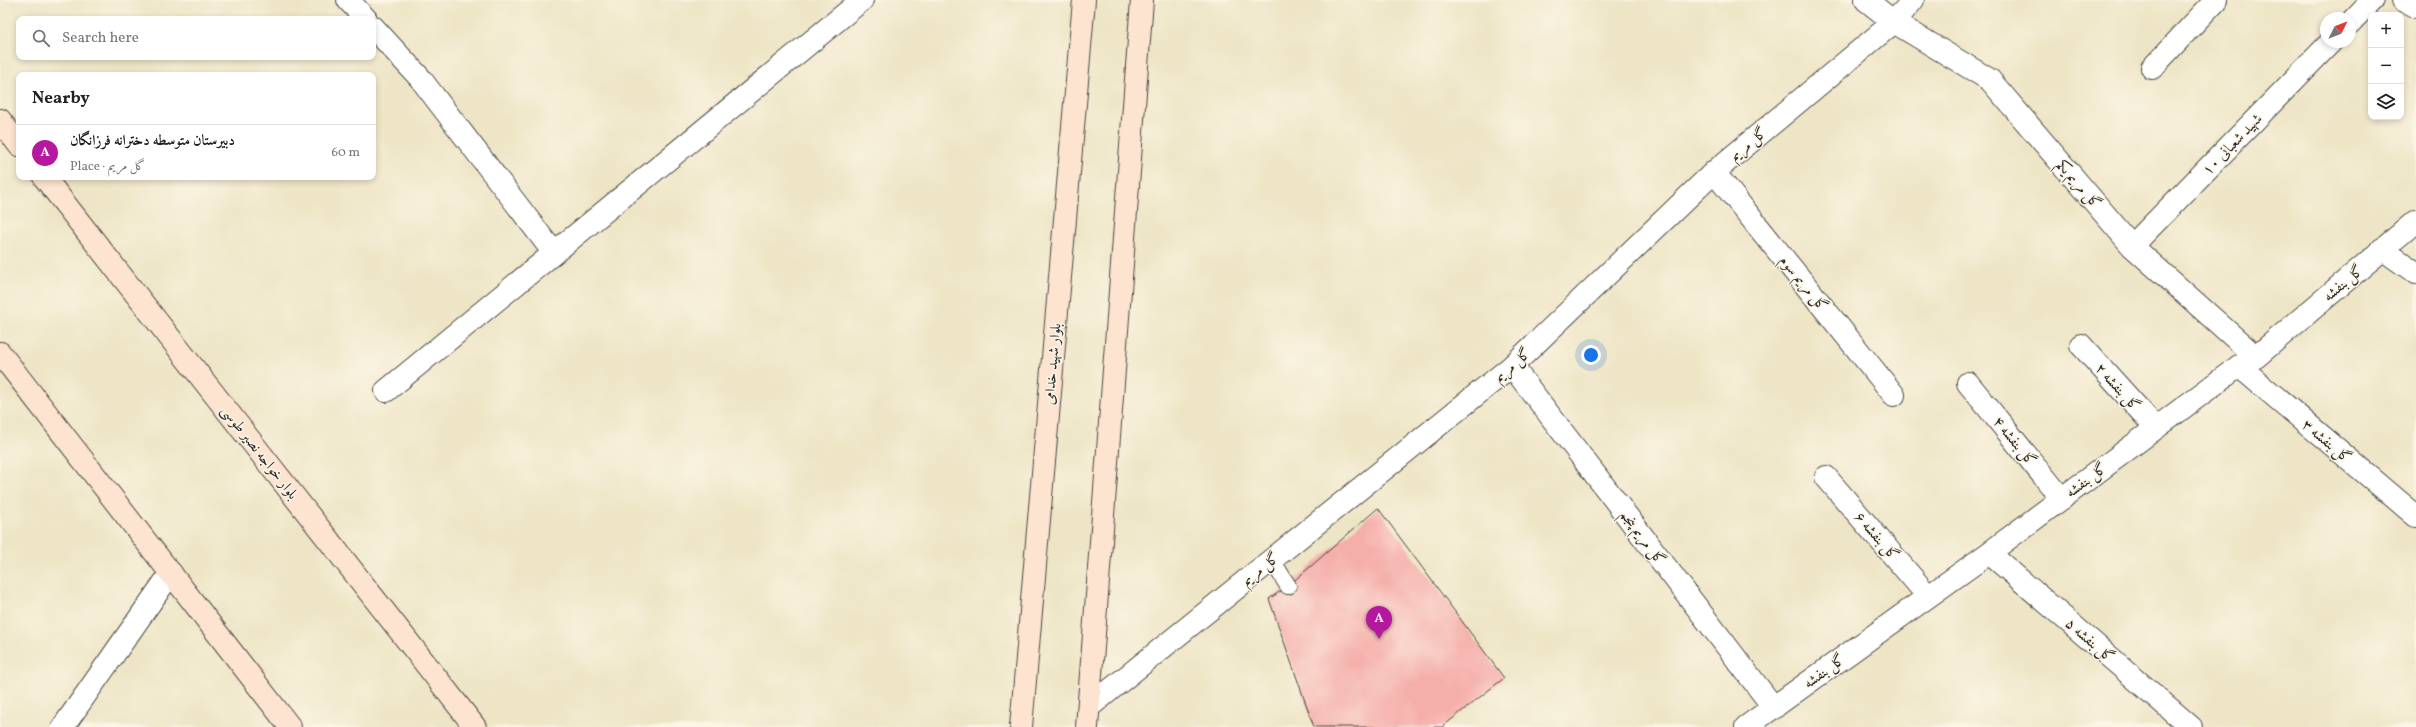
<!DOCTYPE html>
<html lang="en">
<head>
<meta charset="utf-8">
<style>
  body { margin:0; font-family:Vollkorn,Amiri,serif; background:#f6f6f6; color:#202124 }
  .controls { position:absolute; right:12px; top:12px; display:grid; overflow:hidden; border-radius:8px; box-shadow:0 2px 6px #0003 }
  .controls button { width:36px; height:36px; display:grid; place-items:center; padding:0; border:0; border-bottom:1px solid #e0e0e0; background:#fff; color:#202124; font:20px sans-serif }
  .compass { position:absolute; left:2320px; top:12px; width:36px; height:36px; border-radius:50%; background:#fff; box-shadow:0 2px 6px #0003; rotate:48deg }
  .you { position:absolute; left:1591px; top:355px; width:14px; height:14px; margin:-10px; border:3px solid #fff; border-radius:50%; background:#1a73e8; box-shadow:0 0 0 6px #1a73e833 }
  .badge { display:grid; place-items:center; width:26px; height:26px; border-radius:50%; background:#b5179e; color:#fff; font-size:13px; font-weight:700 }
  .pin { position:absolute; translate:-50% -33px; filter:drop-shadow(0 1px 2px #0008) }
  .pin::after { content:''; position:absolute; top:21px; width:14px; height:12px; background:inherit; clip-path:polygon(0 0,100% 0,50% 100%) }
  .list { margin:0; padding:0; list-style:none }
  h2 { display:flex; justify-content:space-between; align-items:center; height:52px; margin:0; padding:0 16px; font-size:17px }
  h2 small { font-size:13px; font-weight:400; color:#757577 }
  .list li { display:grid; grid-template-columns:26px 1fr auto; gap:12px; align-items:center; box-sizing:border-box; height:56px; padding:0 16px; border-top:1px solid #e0e0e0 }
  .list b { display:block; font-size:15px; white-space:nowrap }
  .list p { margin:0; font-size:13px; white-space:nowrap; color:#757577 }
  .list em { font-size:13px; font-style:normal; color:#757577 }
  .icon { flex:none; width:22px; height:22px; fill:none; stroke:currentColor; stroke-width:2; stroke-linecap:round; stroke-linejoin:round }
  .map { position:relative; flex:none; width:2416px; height:727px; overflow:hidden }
  .search { position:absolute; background:#fff; box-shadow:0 2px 6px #0003; left:16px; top:16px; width:360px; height:44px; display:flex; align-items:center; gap:10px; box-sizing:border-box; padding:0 14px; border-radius:8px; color:#757577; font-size:15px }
  .panel { position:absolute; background:#fff; box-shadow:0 2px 6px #0003; left:16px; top:72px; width:360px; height:108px; border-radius:8px }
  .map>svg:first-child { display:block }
  .building { fill:#f5afab }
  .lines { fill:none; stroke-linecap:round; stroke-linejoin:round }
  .service-casing { stroke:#484742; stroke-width:18 }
  .minor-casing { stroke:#484742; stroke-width:24 }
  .secondary-casing { stroke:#484742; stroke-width:24 }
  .service { stroke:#fff; stroke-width:16 }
  .minor { stroke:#fff; stroke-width:22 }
  .secondary { stroke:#fde4d0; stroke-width:22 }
  .labels { text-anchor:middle; stroke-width:3; stroke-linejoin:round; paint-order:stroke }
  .street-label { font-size:15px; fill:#2b2b2b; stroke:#fcf5e5 }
</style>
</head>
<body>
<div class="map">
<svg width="2416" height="727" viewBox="0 0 2416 727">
  <rect width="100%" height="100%" fill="#fcf5e5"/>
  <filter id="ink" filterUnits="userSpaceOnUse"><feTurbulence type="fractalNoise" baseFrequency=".025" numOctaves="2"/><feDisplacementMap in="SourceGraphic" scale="8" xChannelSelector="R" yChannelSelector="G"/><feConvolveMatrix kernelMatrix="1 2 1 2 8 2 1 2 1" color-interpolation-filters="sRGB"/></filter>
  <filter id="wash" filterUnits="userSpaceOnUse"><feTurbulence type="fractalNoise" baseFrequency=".012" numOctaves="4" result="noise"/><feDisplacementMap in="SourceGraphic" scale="16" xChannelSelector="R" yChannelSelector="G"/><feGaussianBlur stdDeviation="0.9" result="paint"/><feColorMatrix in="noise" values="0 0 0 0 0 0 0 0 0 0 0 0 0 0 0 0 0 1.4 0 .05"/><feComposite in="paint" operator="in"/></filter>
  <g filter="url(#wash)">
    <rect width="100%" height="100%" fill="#eee5c6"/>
    <g id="blocks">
      <path class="building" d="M1378 508 1504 678 1442 727H1314L1269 599 1288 586Z"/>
    </g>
  </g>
  <g filter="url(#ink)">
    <use href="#blocks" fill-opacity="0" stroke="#484742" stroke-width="1"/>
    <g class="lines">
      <g class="service-casing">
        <path id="service" d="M1272 560 1288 586"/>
      </g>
      <g class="minor-casing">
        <path id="minor" d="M348 0 366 19
          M1866 0 1894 22 1990 80 2132 246 2256 357
          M2403 0 2416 7
          M2350 23 2372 0
          M373 27 420 78 554 253
          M2152 68 2216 0
          M1714 172 1894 395
          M2132 246 2331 42
          M2382 249 2416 273
          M2081 345 2156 428
          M1512 366 1774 708
          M2239 366 2416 516
          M1968 383 2062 499
          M386 391 862 0
          M1826 477 1928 596
          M1989 553 2191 727
          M1089 707 1512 366 1714 172 1894 22 1913 0
          M63 727 171 573
          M1746 727 1989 553 2239 366 2256 357 2416 221"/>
      </g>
      <g class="secondary-casing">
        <path id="secondary" d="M0 120 19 145
          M44 177 475 727
          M0 353 290 727
          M1021 727 1084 0
          M1087 727 1142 0"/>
      </g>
      <use href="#service" class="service"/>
      <use href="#minor" class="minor"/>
      <use href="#secondary" class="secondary"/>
    </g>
  </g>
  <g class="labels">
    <g class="street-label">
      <text transform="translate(1748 144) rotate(-40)" y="5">گل مریم</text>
      <text transform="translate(2232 144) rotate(-46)" y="5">شهید شعبانی ۱۰</text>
      <text transform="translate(2079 184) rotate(49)" y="5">گل مریم یکم</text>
      <text transform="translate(1804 283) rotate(51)" y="5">گل مریم سوم</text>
      <text transform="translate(2343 283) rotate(-40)" y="5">گل بنفشه</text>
      <text transform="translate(1052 364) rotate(-85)" y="5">بلوار شهید خدامی</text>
      <text transform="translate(1512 365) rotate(-41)" y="5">گل مریم</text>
      <text transform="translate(2118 387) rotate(48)" y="5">گل بنفشه ۲</text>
      <text transform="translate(2015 441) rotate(51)" y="5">گل بنفشه ۴</text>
      <text transform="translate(2327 441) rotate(40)" y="5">گل بنفشه ۳</text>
      <text transform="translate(260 452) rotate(52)" y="5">بلوار خواجه نصیر طوسی</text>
      <text transform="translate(2086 480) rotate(-37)" y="5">گل بنفشه</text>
      <text transform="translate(1877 536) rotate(49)" y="5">گل بنفشه ۶</text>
      <text transform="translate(1643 537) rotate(53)" y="5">گل مریم پنجم</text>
      <text transform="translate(1260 569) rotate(-39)" y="5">گل مریم</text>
      <text transform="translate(2090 640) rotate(41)" y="5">گل بنفشه ۵</text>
      <text transform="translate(1824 671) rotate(-36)" y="5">گل بنفشه</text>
    </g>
  </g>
</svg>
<div class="controls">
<button>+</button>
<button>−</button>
<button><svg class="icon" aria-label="layers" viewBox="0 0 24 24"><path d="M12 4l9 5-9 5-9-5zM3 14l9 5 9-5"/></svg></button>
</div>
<svg class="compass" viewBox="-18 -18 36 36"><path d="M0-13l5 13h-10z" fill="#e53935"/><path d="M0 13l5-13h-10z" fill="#757577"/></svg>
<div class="you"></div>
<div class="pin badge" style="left:1379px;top:639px">A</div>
<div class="search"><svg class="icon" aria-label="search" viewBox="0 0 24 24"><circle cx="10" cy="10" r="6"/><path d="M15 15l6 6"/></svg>Search here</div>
<section class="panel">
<h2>Nearby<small></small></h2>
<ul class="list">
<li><span class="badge">A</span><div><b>دبیرستان متوسطه دخترانه فرزانگان</b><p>Place · گل مریم</p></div><em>60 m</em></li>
</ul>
</section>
</div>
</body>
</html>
